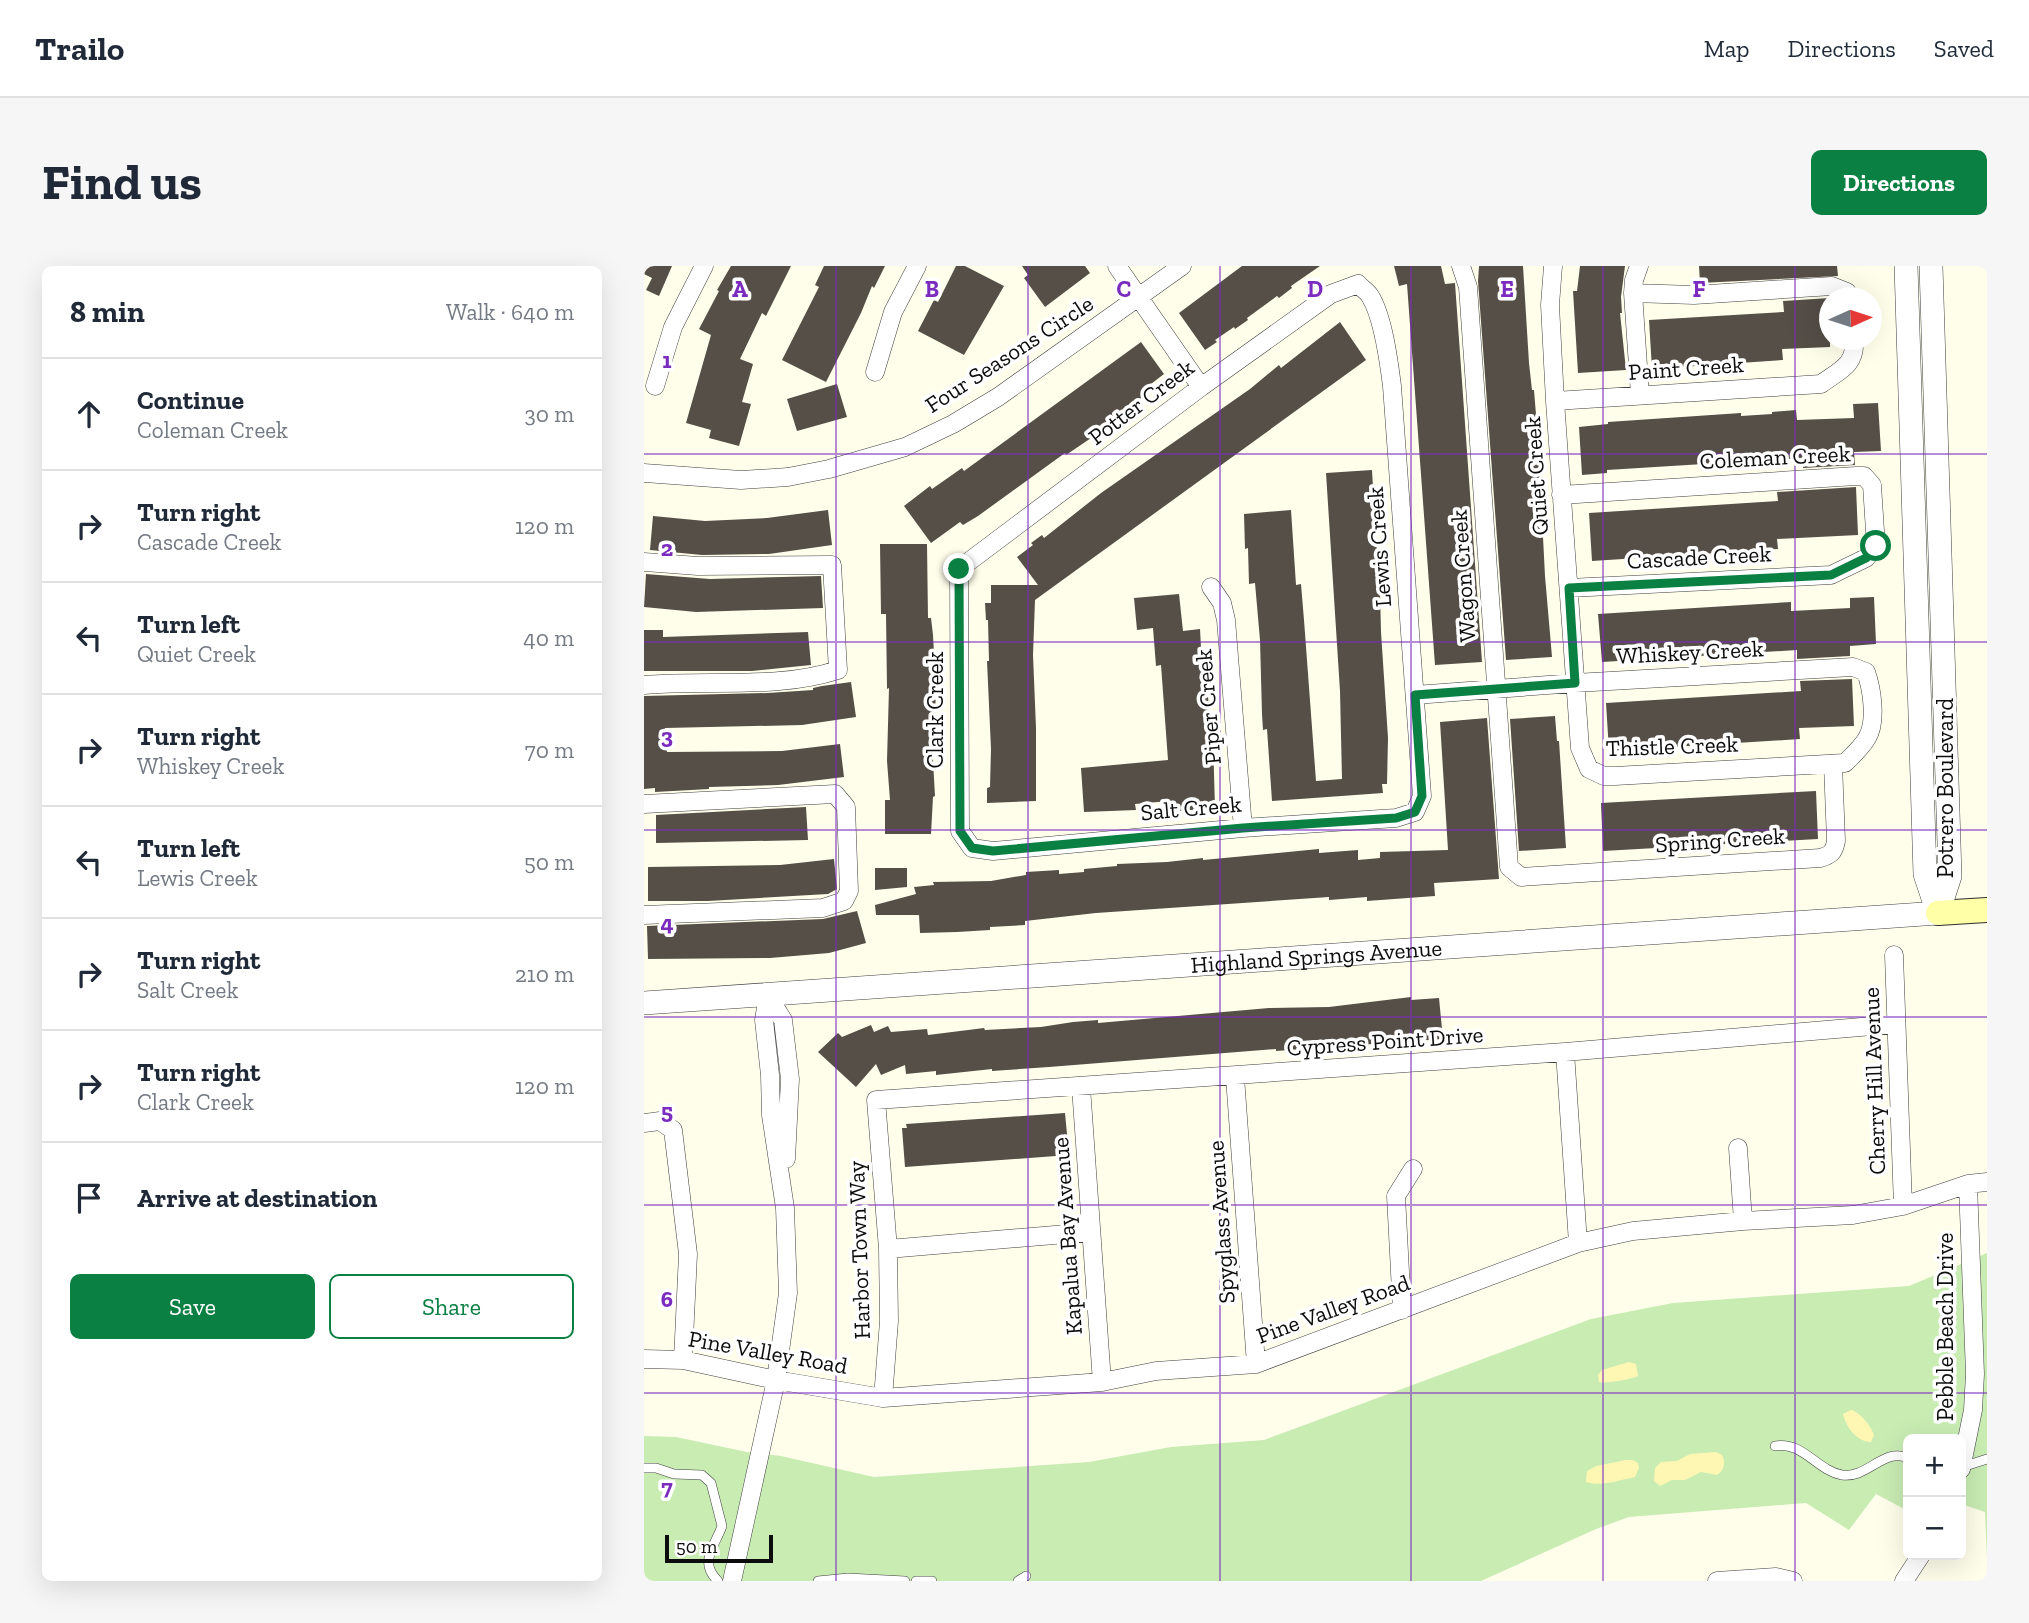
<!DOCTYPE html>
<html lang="en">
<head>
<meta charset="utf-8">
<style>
  body { margin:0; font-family:"Zilla Slab",serif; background:#f6f6f7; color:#1f2937 }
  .controls { position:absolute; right:21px; bottom:21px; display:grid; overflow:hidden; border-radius:10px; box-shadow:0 7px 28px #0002 }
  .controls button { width:63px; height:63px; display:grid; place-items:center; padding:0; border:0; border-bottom:2px solid #e0e1e3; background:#fff; color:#1f2937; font:35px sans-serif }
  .compass { position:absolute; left:1175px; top:21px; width:63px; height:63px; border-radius:50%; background:#fff; box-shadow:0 7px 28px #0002; rotate:87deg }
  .scale { position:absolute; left:21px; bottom:18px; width:108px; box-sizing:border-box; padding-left:7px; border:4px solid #0c0c0c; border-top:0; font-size:19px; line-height:24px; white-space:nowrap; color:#0c0c0c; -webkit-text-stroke:5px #fff; paint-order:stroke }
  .stop { position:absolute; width:21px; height:21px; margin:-16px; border:5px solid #0b8043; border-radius:50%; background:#fff }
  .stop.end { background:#0b8043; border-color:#fff; box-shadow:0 2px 7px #0008 }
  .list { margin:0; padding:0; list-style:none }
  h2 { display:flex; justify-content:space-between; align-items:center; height:91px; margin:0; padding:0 28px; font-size:30px }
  h2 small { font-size:23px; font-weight:400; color:#747a83 }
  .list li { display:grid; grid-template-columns:46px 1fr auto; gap:21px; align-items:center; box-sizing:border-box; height:112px; padding:0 28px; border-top:2px solid #e0e1e3 }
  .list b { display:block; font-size:26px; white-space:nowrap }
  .list p { margin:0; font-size:23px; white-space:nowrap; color:#747a83 }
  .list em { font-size:23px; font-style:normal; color:#747a83 }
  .actions { display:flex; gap:14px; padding:21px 28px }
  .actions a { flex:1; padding:16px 0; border:2px solid #0b8043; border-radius:10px; text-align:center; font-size:24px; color:#0b8043 }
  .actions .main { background:#0b8043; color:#fff }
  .icon { flex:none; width:38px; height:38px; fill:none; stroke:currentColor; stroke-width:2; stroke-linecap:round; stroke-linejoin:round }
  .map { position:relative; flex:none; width:1343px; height:1315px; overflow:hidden; border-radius:10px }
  header { display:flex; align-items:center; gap:42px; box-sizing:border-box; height:98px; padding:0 35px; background:#fff; border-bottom:2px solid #e0e1e3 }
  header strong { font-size:33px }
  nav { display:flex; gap:38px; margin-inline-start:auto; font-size:24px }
  .intro { display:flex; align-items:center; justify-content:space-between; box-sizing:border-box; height:168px; padding:0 42px }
  h1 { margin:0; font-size:49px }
  .button { padding:18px 32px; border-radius:10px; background:#0b8043; color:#fff; font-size:24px; font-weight:700 }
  main { display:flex; gap:42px; padding:0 42px }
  aside { flex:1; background:#fff; border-radius:10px; box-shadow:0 7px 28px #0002 }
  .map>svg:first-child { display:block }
  .green { fill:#c9ecb3 }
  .sand { fill:#fef7b4 }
  .building { fill:#554f48 }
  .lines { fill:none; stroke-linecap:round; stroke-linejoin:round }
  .service-casing { stroke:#3f3f3f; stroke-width:10 }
  .minor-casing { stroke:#3f3f3f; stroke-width:19 }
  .tertiary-casing { stroke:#3f3f3f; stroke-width:24 }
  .secondary-casing { stroke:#2e2e2e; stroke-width:26 }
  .service { stroke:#fff; stroke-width:9 }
  .minor { stroke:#fff; stroke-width:18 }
  .tertiary { stroke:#fff; stroke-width:23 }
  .secondary { stroke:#feffa6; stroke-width:24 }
  .route { stroke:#0b8043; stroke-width:9 }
  .grid { fill:none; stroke:#7b2cbf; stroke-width:2; stroke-opacity:0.55 }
  .labels { text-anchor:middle; stroke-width:7; stroke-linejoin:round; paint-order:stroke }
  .street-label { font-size:23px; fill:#0c0c0c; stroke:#fff }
  .grid-label { font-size:23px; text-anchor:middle; font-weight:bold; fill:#7b2cbf; stroke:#fff; stroke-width:7; stroke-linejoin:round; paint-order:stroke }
</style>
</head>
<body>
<header>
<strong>Trailo</strong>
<nav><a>Map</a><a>Directions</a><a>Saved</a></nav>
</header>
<div class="intro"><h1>Find us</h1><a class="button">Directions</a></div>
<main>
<aside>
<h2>8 min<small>Walk · 640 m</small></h2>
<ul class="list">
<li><svg class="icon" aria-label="ahead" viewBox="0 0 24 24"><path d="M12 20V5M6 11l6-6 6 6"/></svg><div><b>Continue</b><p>Coleman Creek</p></div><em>30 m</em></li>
<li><svg class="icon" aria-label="right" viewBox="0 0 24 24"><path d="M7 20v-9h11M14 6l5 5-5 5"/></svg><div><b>Turn right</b><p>Cascade Creek</p></div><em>120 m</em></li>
<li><svg class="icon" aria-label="left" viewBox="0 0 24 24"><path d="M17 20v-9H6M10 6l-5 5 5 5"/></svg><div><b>Turn left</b><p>Quiet Creek</p></div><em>40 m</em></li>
<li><svg class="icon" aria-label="right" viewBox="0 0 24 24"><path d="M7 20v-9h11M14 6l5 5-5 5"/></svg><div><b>Turn right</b><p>Whiskey Creek</p></div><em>70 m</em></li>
<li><svg class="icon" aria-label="left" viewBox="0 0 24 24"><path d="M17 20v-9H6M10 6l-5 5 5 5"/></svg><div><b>Turn left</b><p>Lewis Creek</p></div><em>50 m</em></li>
<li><svg class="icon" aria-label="right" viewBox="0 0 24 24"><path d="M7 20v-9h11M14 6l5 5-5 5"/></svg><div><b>Turn right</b><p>Salt Creek</p></div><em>210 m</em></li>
<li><svg class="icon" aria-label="right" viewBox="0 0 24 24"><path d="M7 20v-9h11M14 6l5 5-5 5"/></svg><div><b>Turn right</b><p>Clark Creek</p></div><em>120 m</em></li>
<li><svg class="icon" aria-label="arrive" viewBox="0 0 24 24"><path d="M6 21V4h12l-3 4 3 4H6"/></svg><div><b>Arrive at destination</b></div></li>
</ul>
<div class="actions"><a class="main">Save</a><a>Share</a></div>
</aside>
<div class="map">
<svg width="1343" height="1315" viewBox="0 0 1343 1315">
  <rect width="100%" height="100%" fill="#fffeeb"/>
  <path class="green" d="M1343 987V1293L1341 1246 1317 1238V1173H1264V1245L1232 1228 1205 1264 1162 1237 985 1251 952 1263 837 1315H0V1170L32 1171 103 1186 137 1190 230 1211 445 1196 527 1181 620 1174 947 1053 1029 1037 1265 1020Z"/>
  <path class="sand" d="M985 1096 992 1098 994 1110C989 1113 960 1118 955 1116L954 1109 958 1104Z
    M1207 1144C1216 1146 1227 1160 1230 1169L1227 1176C1213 1176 1202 1161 1199 1148Z
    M1072 1186 1078 1189C1082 1197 1080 1205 1073 1209L1057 1206 1041 1214H1028L1016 1220 1010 1215 1011 1202 1017 1196 1033 1195 1046 1188Z
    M982 1194H989L994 1197 995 1202 991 1211C976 1214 956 1221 942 1216L943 1205 952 1200Z"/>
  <path class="building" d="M0 0H28L15 30 2 24 8 12 0 8Z
    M87 0H147L122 50 118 47 96 93 109 98 98 136 107 138 95 180 65 172 67 164 42 157 67 69 55 63 75 25 73 24Z
    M180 0H241L230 22 228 20 217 47 182 116 138 94 175 21 171 19Z
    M312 0H321L360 20 320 89 274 65 290 34 294 36Z
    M378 0H441L446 7 401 41 380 12 384 9Z
    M598 0H676L647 20 648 22 635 32 633 30 603 52 604 54 591 63 590 61 571 74 573 76 561 84 535 47Z
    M750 0H797L801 18 811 17 838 396 791 399 763 18 755 20Z
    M835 0H879L885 97 888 124H890L894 173 901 310 908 391 862 394 834 15Z
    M936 0H981L977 31 978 47H976L982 104 934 107 929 25H933Z
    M1055 0H1193L1194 10 1056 17Z
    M1186 32V81L1138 83 1139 94 1008 103 1005 54 1140 46 1139 35Z
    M696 56 722 94 391 334 389 389 392 462V535L343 537V522L346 521 347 483 343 395H345L344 354H342L341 337H347V319H394L373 291 389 279 387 277 398 269 400 272 457 227 606 123 635 99 637 102Z
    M497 76 520 108 507 118 510 123 465 155 467 157 453 168 422 189 421 187 334 250 319 259 316 256 287 277 260 240 286 220 288 223 318 202 320 205Z
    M193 118 203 151 153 165 143 133Z
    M1234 137 1237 185 1210 186 1211 199 1159 202 1158 192 963 204V207L938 209 935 161 964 158V156L1097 147V150L1128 148V146L1152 144 1153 154 1210 152 1209 138Z
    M728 204 732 275 738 326H736L737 366 744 472 743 518H738L739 527 628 535 623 463 619 464 618 448 616 374 611 317 605 318 604 282 601 283 600 248 647 244 652 319 657 318 660 354 672 515 698 513 696 425 682 207Z
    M1212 221 1214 269 1133 273 1134 283 948 295 945 247 1134 235 1133 226Z
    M184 244 188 279 125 288 58 289 6 284 9 250 61 255 123 252Z
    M236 278H283L284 352H287L289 369 292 424 290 477H288L291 530 289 531 287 568H241V534H246L243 495 245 422 243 423 242 348H237Z
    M2 308 66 313 177 310 179 342 52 346 0 341Z
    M535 328 539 365 556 363 558 401H562L567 473H569L571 542 526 546 525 535 491 538 492 544 440 546 437 502 524 494 517 399 512 400 509 362 493 364 490 332Z
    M1230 331 1232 378 1206 380V390L1153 393V384L958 396 954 348 1147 336V345L1206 342V332Z
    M0 364H19V371L164 366 167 399 108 405H0Z
    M1208 413 1210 460 1155 462 1156 473 965 485 962 437 1157 425 1156 415Z
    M207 416 212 451 158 459 21 462 23 486 138 485 196 478 200 511 134 519 65 521V523L11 526V522L0 523V430L124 427 169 424V422L178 420Z
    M911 450 913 475H915L922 582 875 585 866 453Z
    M843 452 855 613 790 617 791 630 723 635V631L685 634V631L452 647 381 655V659L346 661V664L313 666 276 667 275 649H232L231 639 272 628 270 621 290 619 289 616 347 615 382 609V606L415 604V608L440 606V603L473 600V598L523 596 559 592V594L675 583V587L714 584V594L736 592V586L804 584 796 456Z
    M1172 525 1174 573 959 585 957 537Z
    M162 541 164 574 12 577V549Z
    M190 593 193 623 184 628 64 635H4V601L136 599Z
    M231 602H263V621L231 624Z
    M213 645 222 677 185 687 126 692 4 693 3 660 179 653Z
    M767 731V734L795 732 799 773 632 785V783L405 801 348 805V803L292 809V805L262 808 261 799 237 809 232 798 212 821 174 786 194 767 198 771 227 759 230 766 244 760 247 766 283 763 284 769 340 762 341 764 397 761 429 756 454 754V757L625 742 685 741Z
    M421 847 425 889 261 901 258 862H263L262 858Z"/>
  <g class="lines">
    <g class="service-casing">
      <path id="service" d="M1131 1180C1159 1175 1172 1204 1198 1209 1223 1213 1240 1181 1264 1192
        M1318 1201 1343 1193
        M0 1202H12L30 1208 58 1209 67 1217 78 1260C71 1280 54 1296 74 1315
        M174 1315 204 1312 261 1315
        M272 1315H288
        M374 1315 382 1310"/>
    </g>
    <g class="minor-casing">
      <path id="minor" d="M473 0 557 121
        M817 0 824 21 865 601 877 611 1176 592C1187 589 1190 586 1192 575L1189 498
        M995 0 990 14 989 27 996 129
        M714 18C717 22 723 25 726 30 739 50 745 96 748 120L778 530 771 546 752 552 599 562 349 585 328 582 316 565 315 303 557 121 687 28Z
        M989 27 1050 29 1188 20 1203 26 1206 32
        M231 106 249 46 273 0
        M11 120 29 61 60 0
        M911 135 1177 118C1196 104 1212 99 1210 74
        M0 207 97 214 144 211 185 203 261 181 309 158 354 131 538 0
        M917 229 1212 210H1220L1228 219 1232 280 1222 292 1187 309 925 322
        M0 296 54 300 188 299 194 404C133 424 64 413 0 419
        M567 321 578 337 582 354 599 562
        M771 429 931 417 1209 401 1222 406C1228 423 1233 456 1223 472 1218 481 1209 489 1201 497L971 510H960L945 503 936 482 911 135 906 39 909 0
        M0 538 191 528 202 541 205 625 200 635 179 642 0 649
        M1250 689 1259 940
        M124 730 139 754 146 813 142 893
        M921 786 934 977
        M591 811 612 1098
        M437 821 458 1116
        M0 857 16 855 29 864 44 988 39 1094
        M1094 882 1099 955
        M244 983 446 966
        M758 1044 752 930 769 903
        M0 1093 39 1094 132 1114 239 1132 458 1116 512 1105 612 1098 934 977 989 965 1099 955 1209 949 1259 940 1324 918 1343 916
        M239 1132 245 1055 244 983 232 834 921 786 1252 758
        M1317 1203 1329 1144 1331 1108 1324 918
        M88 1315 132 1114 144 1027 141 942 127 849 126 809 120 754 124 730
        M1073 1315 1132 1311 1149 1315
        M1260 1315 1277 1289"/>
    </g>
    <g class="tertiary-casing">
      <g id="tertiary">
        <path d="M1262 0 1281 608 1294 647"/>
        <path d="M1287 0 1306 610 1294 647"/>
        <path id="s1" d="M0 737 1294 647"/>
      </g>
    </g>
    <g class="secondary-casing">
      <path id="secondary" d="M1294 647 1343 644"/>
    </g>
    <use href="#service" class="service"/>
    <use href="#minor" class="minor"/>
    <use href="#tertiary" class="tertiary"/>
    <use href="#secondary" class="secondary"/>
  </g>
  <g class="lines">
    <path class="route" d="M315 303 316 565 328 582 349 585 599 562 752 552 771 546 778 530 771 429 931 417 925 322 1187 309 1222 292 1232 280"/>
  </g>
  <path class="grid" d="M192 0V1315M384 0V1315M576 0V1315M767 0V1315M959 0V1315M1151 0V1315M0 188H1343M0 376H1343M0 564H1343M0 751H1343M0 939H1343M0 1127H1343"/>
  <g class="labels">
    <g class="street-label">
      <text transform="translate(365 88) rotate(-33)" y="8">Four Seasons Circle</text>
      <text transform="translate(1042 102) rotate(-4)" y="8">Paint Creek</text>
      <text transform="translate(497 136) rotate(-37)" y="8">Potter Creek</text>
      <text transform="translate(1131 191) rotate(-3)" y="8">Coleman Creek</text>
      <text transform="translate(892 210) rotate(-94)" y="8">Quiet Creek</text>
      <text transform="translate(735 281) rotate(-94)" y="8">Lewis Creek</text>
      <text transform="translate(1055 291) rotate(-3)" y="8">Cascade Creek</text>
      <text transform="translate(819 310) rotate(-94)" y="8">Wagon Creek</text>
      <text transform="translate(1046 386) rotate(-3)" y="8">Whiskey Creek</text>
      <text transform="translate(564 441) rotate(-95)" y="8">Piper Creek</text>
      <text transform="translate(291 444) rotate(-90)" y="8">Clark Creek</text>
      <text transform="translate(1028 480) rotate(-2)" y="8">Thistle Creek</text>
      <text transform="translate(1301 522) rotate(-90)" y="8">Potrero Boulevard</text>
      <text transform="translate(547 542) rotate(-5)" y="8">Salt Creek</text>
      <text transform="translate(1076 574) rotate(-4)" y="8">Spring Creek</text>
      <text dy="8" stroke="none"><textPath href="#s1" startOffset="674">Highland Springs Avenue</textPath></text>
      <text transform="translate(741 775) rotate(-4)" y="8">Cypress Point Drive</text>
      <text transform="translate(1230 815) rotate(-92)" y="8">Cherry Hill Avenue</text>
      <text transform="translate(577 956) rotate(-94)" y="8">Spyglass Avenue</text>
      <text transform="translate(423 970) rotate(-94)" y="8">Kapalua Bay Avenue</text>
      <text transform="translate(215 984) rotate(-92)" y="8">Harbor Town Way</text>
      <text transform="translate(689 1043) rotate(-20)" y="8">Pine Valley Road</text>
      <text transform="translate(1301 1061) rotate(-90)" y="8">Pebble Beach Drive</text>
      <text transform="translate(124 1086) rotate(10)" y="8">Pine Valley Road</text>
    </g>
  </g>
  <g class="grid-label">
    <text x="96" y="31">A</text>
    <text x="288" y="31">B</text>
    <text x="480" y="31">C</text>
    <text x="671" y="31">D</text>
    <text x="863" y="31">E</text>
    <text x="1055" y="31">F</text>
    <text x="23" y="102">1</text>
    <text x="23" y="290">2</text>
    <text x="23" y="478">3</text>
    <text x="23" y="665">4</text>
    <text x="23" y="853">5</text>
    <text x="23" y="1041">6</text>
    <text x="23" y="1229">7</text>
  </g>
</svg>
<div class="controls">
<button>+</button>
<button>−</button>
</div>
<svg class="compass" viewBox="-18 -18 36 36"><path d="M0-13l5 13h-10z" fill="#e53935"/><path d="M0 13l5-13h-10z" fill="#747a83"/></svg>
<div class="scale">50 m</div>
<div class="stop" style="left:1232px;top:280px"></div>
<div class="stop end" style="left:315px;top:303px"></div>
</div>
</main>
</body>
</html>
